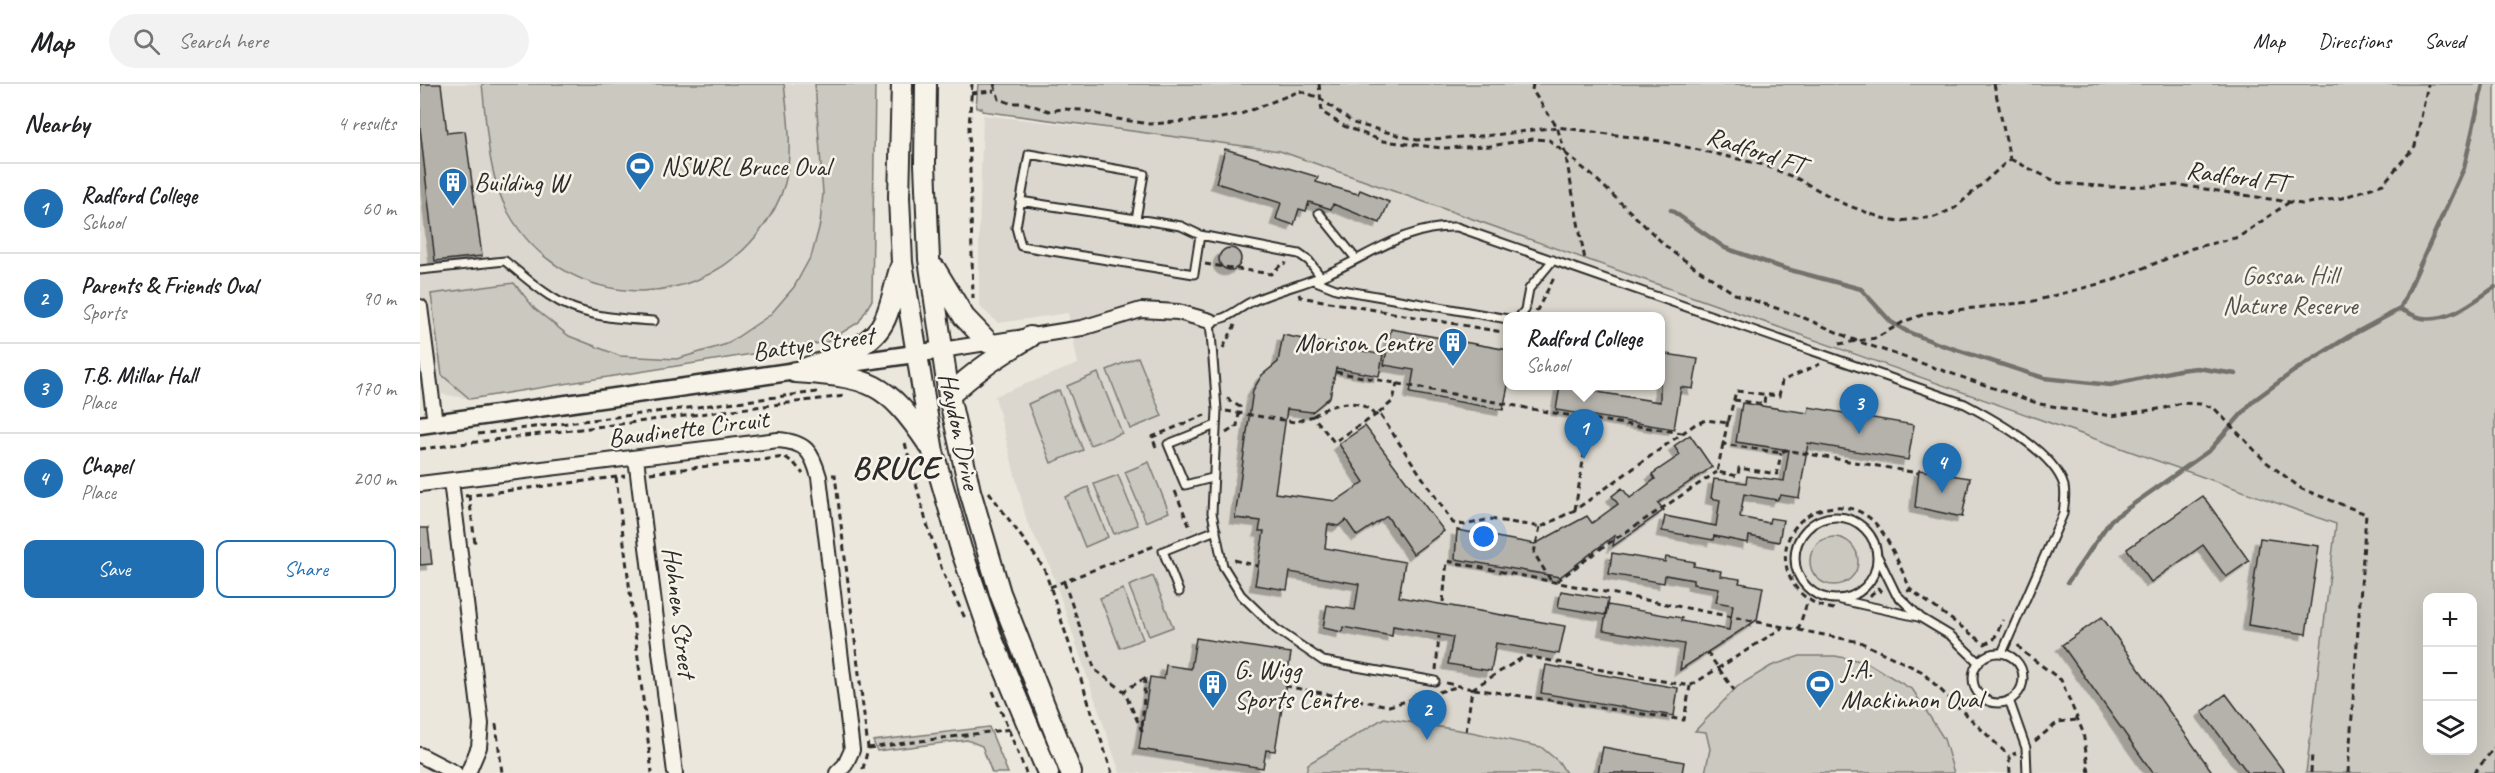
<!DOCTYPE html>
<html lang="en">
<head>
<meta charset="utf-8">
<style>
  body { margin:0; font-family:Caveat,sans-serif; background:#f2f2f2; color:#202124 }
  .controls { position:absolute; right:18px; bottom:18px; display:grid; overflow:hidden; border-radius:12px; box-shadow:0 6px 24px #0002 }
  .controls button { width:54px; height:54px; display:grid; place-items:center; padding:0; border:0; border-bottom:2px solid #e0e0e0; background:#fff; color:#202124; font:30px sans-serif }
  .you { position:absolute; left:1064px; top:453px; width:21px; height:21px; margin:-15px; border:4px solid #fff; border-radius:50%; background:#1a73e8; box-shadow:0 0 0 9px #1a73e833 }
  .badge { display:grid; place-items:center; width:39px; height:39px; border-radius:50%; background:#1f6fb2; color:#fff; font-size:20px; font-weight:700 }
  .pin { position:absolute; translate:-50% -50px; filter:drop-shadow(0 2px 3px #0008) }
  .pin::after { content:''; position:absolute; top:32px; width:21px; height:18px; background:inherit; clip-path:polygon(0 0,100% 0,50% 100%) }
  .popup { position:absolute; left:1083px; top:228px; width:162px; height:78px; box-sizing:border-box; display:grid; place-content:center; border-radius:12px; background:#fff; filter:drop-shadow(0 2px 4px #0005); font-size:20px; white-space:nowrap; color:#757577 }
  .popup b { font-size:22px; color:#202124 }
  .popup::after { content:''; position:absolute; left:50%; top:100%; margin-left:-12px; border:12px solid transparent; border-top-color:#fff }
  .list { margin:0; padding:0; list-style:none }
  h2 { display:flex; justify-content:space-between; align-items:center; height:78px; margin:0; padding:0 24px; font-size:26px }
  h2 small { font-size:20px; font-weight:400; color:#757577 }
  .list li { display:grid; grid-template-columns:39px 1fr auto; gap:18px; align-items:center; box-sizing:border-box; height:90px; padding:0 24px; border-top:2px solid #e0e0e0 }
  .list b { display:block; font-size:22px; white-space:nowrap }
  .list p { margin:0; font-size:20px; white-space:nowrap; color:#757577 }
  .list em { font-size:20px; font-style:normal; color:#757577 }
  .actions { display:flex; gap:12px; padding:18px 24px }
  .actions a { flex:1; padding:14px 0; border:2px solid #1f6fb2; border-radius:12px; text-align:center; font-size:21px; color:#1f6fb2 }
  .actions .main { background:#1f6fb2; color:#fff }
  .icon { flex:none; width:33px; height:33px; fill:none; stroke:currentColor; stroke-width:2; stroke-linecap:round; stroke-linejoin:round }
  .map { position:relative; flex:none; width:2075px; height:689px; overflow:hidden }
  header { display:flex; align-items:center; gap:36px; box-sizing:border-box; height:84px; padding:0 30px; background:#fff; border-bottom:2px solid #e0e0e0 }
  header strong { font-size:28px }
  nav { display:flex; gap:33px; margin-inline-start:auto; font-size:21px }
  .search { width:420px; height:54px; background:#f2f2f2; display:flex; align-items:center; gap:15px; box-sizing:border-box; padding:0 21px; border-radius:33px; color:#757577; font-size:22px }
  main { display:flex }
  aside { flex:1; background:#fff }
  .map>svg:first-child { display:block }
  .built { fill:#dbd7ce; fill-rule:evenodd }
  .green { fill:#cbc8bf; stroke:#7b7a75; stroke-width:1.5; fill-rule:evenodd }
  .lines { fill:none; stroke-linecap:round; stroke-linejoin:round }
  .stream { stroke:#72716c; stroke-width:4.5 }
  .building { fill:#b5b2ab; stroke:#2b2b2b; stroke-width:1.5; filter:url(#shadow) }
  .service-casing { stroke:#2b2b2b; stroke-width:11 }
  .minor-casing { stroke:#2b2b2b; stroke-width:18 }
  .tertiary-casing { stroke:#2b2b2b; stroke-width:21 }
  .secondary-casing { stroke:#2b2b2b; stroke-width:24 }
  .path { stroke:#2b2b2b; stroke-width:3; stroke-dasharray:6 4.5; stroke-linecap:butt }
  .service { stroke:#f7f3e8; stroke-width:7 }
  .minor { stroke:#f7f3e8; stroke-width:14 }
  .tertiary { stroke:#f7f3e8; stroke-width:16 }
  .secondary { stroke:#f7f3e8; stroke-width:20 }
  .labels { text-anchor:middle; stroke-width:5; stroke-linejoin:round; paint-order:stroke }
  .street-label { font-size:26px; fill:#2b2b2b; stroke:#f7f3e8 }
  .poi-label { font-size:26px; fill:#2b2b2b; stroke:#f7f3e8; text-anchor:start }
  .park-label { font-size:26px; fill:#535250; stroke:#f7f3e8 }
  .district-label { font-size:32px; font-weight:bold; letter-spacing:1.5px; fill:#2b2b2b; stroke:#f7f3e8 }
</style>
</head>
<body>
<header>
<strong>Map</strong>
<div class="search"><svg class="icon" aria-label="search" viewBox="0 0 24 24"><circle cx="10" cy="10" r="6"/><path d="M15 15l6 6"/></svg>Search here</div>
<nav><a>Map</a><a>Directions</a><a>Saved</a></nav>
</header>
<main>
<aside>
<h2>Nearby<small>4 results</small></h2>
<ul class="list">
<li><span class="badge">1</span><div><b>Radford College</b><p>School</p></div><em>60 m</em></li>
<li><span class="badge">2</span><div><b>Parents &amp; Friends Oval</b><p>Sports</p></div><em>90 m</em></li>
<li><span class="badge">3</span><div><b>T.B. Millar Hall</b><p>Place</p></div><em>170 m</em></li>
<li><span class="badge">4</span><div><b>Chapel</b><p>Place</p></div><em>200 m</em></li>
</ul>
<div class="actions"><a class="main">Save</a><a>Share</a></div>
</aside>
<div class="map">
<svg width="2075" height="689" viewBox="0 0 2075 689">
  <defs>
    <filter id="shadow"><feDropShadow dx="-5.5" dy="5.5" stdDeviation="0" flood-color="#0004"/></filter>
  </defs>
  <rect width="100%" height="100%" fill="#ebe7dd"/>
  <filter id="ink" filterUnits="userSpaceOnUse"><feTurbulence type="fractalNoise" baseFrequency=".0167" numOctaves="2"/><feDisplacementMap in="SourceGraphic" scale="12" xChannelSelector="R" yChannelSelector="G"/><feConvolveMatrix kernelMatrix="1 2 1 2 8 2 1 2 1" color-interpolation-filters="sRGB"/></filter>
  <g filter="url(#ink)">
    <path class="built" d="M0 0H455L452 216 439 238 407 258 50 315 0 306Z
      M563 31 860 65 1915 438 1901 689H700L629 480 607 438 575 312 658 280 648 229 578 239 559 222V147ZM1088 232H1240V302H1088Z"/>
    <path class="green" d="M62 0H364C368 33 373 66 365 99 360 118 349 136 337 151 270 234 140 223 88 128 67 90 67 42 62 0Z
      M395 0H455L452 216 439 238 407 258 50 315 22 291 11 210 94 199 115 225 149 252 200 272 257 275 307 260 350 231 374 203 392 170 400 140 403 109Z
      M558 0H2075V689H1886L1916 440 860 67 562 27V24H556ZM2008 514H2052V666H2008Z
      M718 273 742 332 710 345 687 286Z
      M678 289 702 349 670 361 647 302Z
      M639 306 663 366 631 379 608 320Z
      M729 378 749 428 726 438 705 388Z
      M698 391 718 441 694 450 674 400Z
      M668 403 688 453 665 463 645 413Z
      M1390 477a24 24 0 1 1 48 0a24 24 0 1 1-48 0Z
      M733 492 753 543 729 552 709 502Z
      M703 505 723 555 700 564 680 514Z
      M1380 572H1415L1446 578 1493 606 1524 655 1534 689H1285L1290 665 1286 648 1275 647 1318 602 1351 582Z
      M964 634 1051 648 1121 663 1139 678 1146 689H886L888 680Z
      M569 643 588 689H572L562 662 547 656 457 667 453 657Z"/>
    <g class="lines">
      <path class="stream" d="M1251 126 1305 164 1363 184 1441 205 1471 238 1488 248 1519 260 1624 294 1690 301 1759 286 1777 284 1816 290
        M1980 225C1987 228 1995 233 2002 234 2030 238 2053 218 2075 203
        M1648 498 1691 436 1790 366 1833 317 1874 287 1928 253 1980 225 2044 84 2063 0"/>
    </g>
    <path class="building" d="M0 0H21L27 49 45 47 62 172 15 177 0 44Z
      M805 65 898 93 896 98 938 110 940 106 969 118 960 139 913 120 911 125 889 118 886 127 879 125 874 141 856 135 861 119 796 99Z
      M799 175a11 11 0 1 1 22 0a11 11 0 1 1-22 0Z
      M971 245 1088 266V302L1083 326 990 309 994 286 964 281Z
      M863 251 963 271 959 292 916 284 910 313 892 328 867 325 855 409 916 417 944 398 919 360 945 342 1024 447 993 470 967 432 937 452 926 436 918 442 908 440 905 464 985 478 979 513 1145 542 1139 570 1076 559 1071 587 1028 580 1033 553 973 542 972 552 923 543 922 548 903 544 907 521 935 526 939 500 870 488 867 506 835 501 844 447H839L841 437 815 434 833 306 842 291 858 278Z
      M1240 269 1278 275 1273 305 1261 303 1254 345 1136 326 1140 302 1240 318Z
      M1322 319 1388 329 1389 323 1494 341 1488 376 1388 359 1379 414 1361 411 1357 416 1324 410 1320 433 1349 439 1350 434 1363 436 1359 458 1329 452 1328 459 1294 452 1293 456 1242 447 1245 432 1296 442 1300 416 1291 414 1294 395 1326 399 1327 392 1364 397 1369 366 1316 358Z
      M1270 351 1292 383 1238 419 1244 426 1193 462 1195 451 1140 493 1035 475 1037 446 1115 460 1167 432 1172 439 1198 420 1192 412 1202 404 1210 414 1235 395 1232 390 1260 371 1254 362Z
      M1499 386 1550 394 1542 433 1495 423Z
      M1783 412 1829 477 1806 493 1783 461 1731 498 1707 465Z
      M0 444H8L12 480 0 481Z
      M1840 454 1899 462 1886 550 1828 541Z
      M1192 469 1245 478 1246 473 1275 478 1273 482 1301 487 1300 492 1320 495 1319 499 1343 503 1337 536 1260 586 1264 560 1183 546 1188 521 1262 534 1261 537 1309 546 1313 521 1296 518 1299 504 1273 500V496L1245 491 1244 499 1189 490Z
      M1141 507 1188 515 1185 531 1138 523Z
      M1682 533 1793 689H1733L1642 561Z
      M776 554 871 569 855 667 846 666 843 684 719 665 730 593 744 595 746 581 771 585Z
      M1126 581 1258 604 1254 632 1121 609Z
      M1806 610 1865 689H1828L1782 628Z
      M1183 663 1264 678 1262 689H1178Z"/>
    <g class="lines">
      <g class="service-casing">
        <path id="service" d="M600 117 761 142 780 151 879 170 889 177 901 193
          M899 129 936 175
          M716 135 724 90 609 70 596 143 601 162 774 190 780 151
          M0 186 85 177C100 189 114 202 130 212 160 233 199 235 234 237
          M893 196 916 205 1088 235
          M1100 232 1105 226 1109 205 1133 176
          M792 394 765 401 748 360 796 341
          M1375 474a41 41 0 1 1 82 0a41 41 0 1 1-82 0Z
          M1458 473 1476 510 1501 534 1531 552 1559 579
          M759 508 743 467 796 446
          M1421 516 1498 533
          M1553 594a25 25 0 1 1 50 0a25 25 0 1 1-50 0Z
          M1015 597 903 577 856 545 821 511 803 482 792 429 797 326 790 237C807 236 817 225 831 218 856 206 884 201 909 189 952 170 988 141 1037 143L1545 320C1575 336 1634 368 1644 402 1646 412 1644 421 1643 430L1582 569
          M1589 616 1606 664 1607 689"/>
      </g>
      <g class="minor-casing">
        <path id="minor" d="M0 223 15 339
          M522 266 662 244 721 226 758 228 790 237
          M216 374 255 689
          M31 397 61 640 59 663 48 689
          M0 400 358 356C386 358 392 368 399 393L432 666 425 681 417 689
          M0 671 35 689"/>
      </g>
      <g class="tertiary-casing">
        <path id="tertiary" d="M0 341 522 266"/>
      </g>
      <g class="secondary-casing">
        <path id="secondary" d="M482 0 479 113 482 179 513 368 541 465 572 555 628 689
          M506 0 505 80 509 175 529 312 550 407 580 509 651 689
          M515 185 544 233 569 259
          M384 285C413 274 451 266 465 235 472 219 475 201 480 185
          M375 288C450 293 466 297 509 361
          M529 312C553 288 580 271 610 253"/>
      </g>
      <path class="path" d="M552 0 549 43 553 214
        M574 0 579 15 590 19H605L629 27 643 25 662 26 697 35 730 40 796 35 821 30 880 7 900 14 933 39 997 56 1075 51 1137 43 1240 57 1344 81 1378 95 1424 120 1462 134 1479 137 1515 133 1535 124 1590 75
        M899 0 902 28 924 42 963 57 1022 64 1070 62 1113 55 1129 56 1174 93 1251 167 1315 210 1382 233 1437 257 1620 320 1691 332 1745 324 1761 319 1780 320 1794 324 1845 377 1882 405 1946 430 1928 689
        M1113 0 1112 6 1137 43 1145 68 1165 176
        M1574 0 1590 75
        M551 9 574 7
        M1590 75 1639 99 1691 103 1759 101 1882 120 1922 114 1963 100 1995 62 2008 0
        M785 180 851 190 863 179 866 180
        M879 210 880 213 1088 249
        M1116 228 1135 192
        M1419 260 1456 254 1485 237 1508 229 1610 218 1694 196 1773 164 1819 153 1868 119
        M803 264 815 241
        M916 288 1128 328 1262 349
        M1314 316 1344 320 1345 310
        M806 327 875 338 893 332 914 358 959 329 1033 439 1045 441 1070 435 1121 443 1155 426 1274 341 1286 336 1308 339 1316 307 1359 312 1362 297 1400 280
        M959 329 973 317 977 299
        M893 332C911 319 941 311 955 332
        M1308 337 1303 360 1361 369 1365 366 1498 389
        M806 349 817 342 820 323 810 317 807 312
        M58 350 397 308
        M485 359 506 437 523 489 545 534
        M1303 360 1297 388 1318 392 1319 384 1357 390 1361 369
        M736 363 732 353 785 331
        M0 365 424 312
        M230 389 365 373 374 379 383 390
        M412 391H415L448 664 442 689
        M196 393 232 689
        M755 407 771 446
        M569 408 624 484 692 689
        M49 411 55 460
        M45 412 205 392
        M1155 426 1170 334
        M1120 443 1114 469 1131 497
        M814 476 838 482
        M1137 497 1183 463 1297 388
        M644 498 675 586 704 607
        M630 503 734 462
        M1487 507 1491 506 1565 560 1574 555 1583 536
        M1450 512 1458 504 1462 509
        M1023 518 1027 477 1440 558 1501 587 1589 672
        M1414 525C1349 515 1349 428 1415 423 1428 422 1443 427 1453 437 1470 454 1480 484 1491 506
        M1378 546 1388 516
        M1598 561 1602 567 1641 596 1663 648 1669 689
        M1287 568 1314 606
        M1016 586 1019 552
        M725 594 722 647 704 607Z
        M1026 599 1052 605 1046 648
        M865 602 969 622 1040 602
        M1052 605 1105 572 1270 602 1362 544
        M1054 605 1264 636 1270 602
        M573 607 606 689
        M76 640 82 689
        M1615 657 1638 638 1656 636
        M448 664 591 645
        M1590 689 1589 672 1596 669
        M1891 689 1892 668
        M2054 689 2075 663"/>
      <use href="#service" class="service"/>
      <use href="#minor" class="minor"/>
      <use href="#tertiary" class="tertiary"/>
      <use href="#secondary" class="secondary"/>
    </g>
  </g>
  <defs>
    <g id="stadium-pin" transform="scale(1.5)"><path d="M0 17L-7.5 6A9.5 9.5 0 1 1 7.5 6Z" fill="#1f6fb2" stroke="#f7f3e8"/><path d="M0-5a6.5 5 0 1 0 0 10a6.5 5 0 1 0 0-10ZM-3.5-1.8h7v3.6h-7Z" fill="#fff"/></g>
    <g id="building-pin" transform="scale(1.5)"><path d="M0 17L-7.5 6A9.5 9.5 0 1 1 7.5 6Z" fill="#1f6fb2" stroke="#f7f3e8"/><path d="M-4-6H4V6H1V3H-1V6H-4ZM-2.5-4.3h1.7v1.8h-1.7ZM.8-4.3h1.7v1.8H.8ZM-2.5-1h1.7V.8h-1.7ZM.8-1h1.7V.8H.8Z" fill="#fff"/></g>
  </defs>
  <g fill-rule="evenodd">
    <use href="#stadium-pin" x="220" y="82"/>
    <use href="#building-pin" x="33" y="98"/>
    <use href="#building-pin" x="1033" y="258"/>
    <use href="#building-pin" x="793" y="600"/>
    <use href="#stadium-pin" x="1400" y="600"/>
  </g>
  <g class="labels">
    <g class="street-label">
      <text transform="translate(1336 66) rotate(18)" y="9">Radford FT</text>
      <text transform="translate(1817 92) rotate(8)" y="9">Radford FT</text>
      <text transform="translate(393 259) rotate(-8)" y="9">Battye Street</text>
      <text transform="translate(268 344) rotate(-7)" y="9">Baudinette Circuit</text>
      <text transform="translate(540 347) rotate(78)" y="9">Haydon Drive</text>
      <text transform="translate(260 528) rotate(83)" y="9">Hohnen Street</text>
    </g>
    <g class="poi-label">
      <text x="241" y="91">NSWRL Bruce Oval</text>
      <text x="54" y="107">Building W</text>
      <text x="1012" y="267" text-anchor="end">Morison Centre</text>
      <text x="814" y="594">G. Wigg<tspan x="814" dy="30">Sports Centre</tspan></text>
      <text x="1421" y="594">J.A.<tspan x="1421" dy="30">Mackinnon Oval</tspan></text>
    </g>
    <g class="park-label">
      <text x="1870" y="200">Gossan Hill<tspan x="1870" dy="30">Nature Reserve</tspan></text>
    </g>
    <g class="district-label">
      <text x="476" y="394">BRUCE</text>
    </g>
  </g>
</svg>
<div class="controls">
<button>+</button>
<button>−</button>
<button><svg class="icon" aria-label="layers" viewBox="0 0 24 24"><path d="M12 4l9 5-9 5-9-5zM3 14l9 5 9-5"/></svg></button>
</div>
<div class="you"></div>
<div class="pin badge" style="left:1164px;top:375px">1</div>
<div class="popup"><b>Radford College</b>School</div>
<div class="pin badge" style="left:1007px;top:656px">2</div>
<div class="pin badge" style="left:1439px;top:350px">3</div>
<div class="pin badge" style="left:1522px;top:409px">4</div>
</div>
</main>
</body>
</html>
